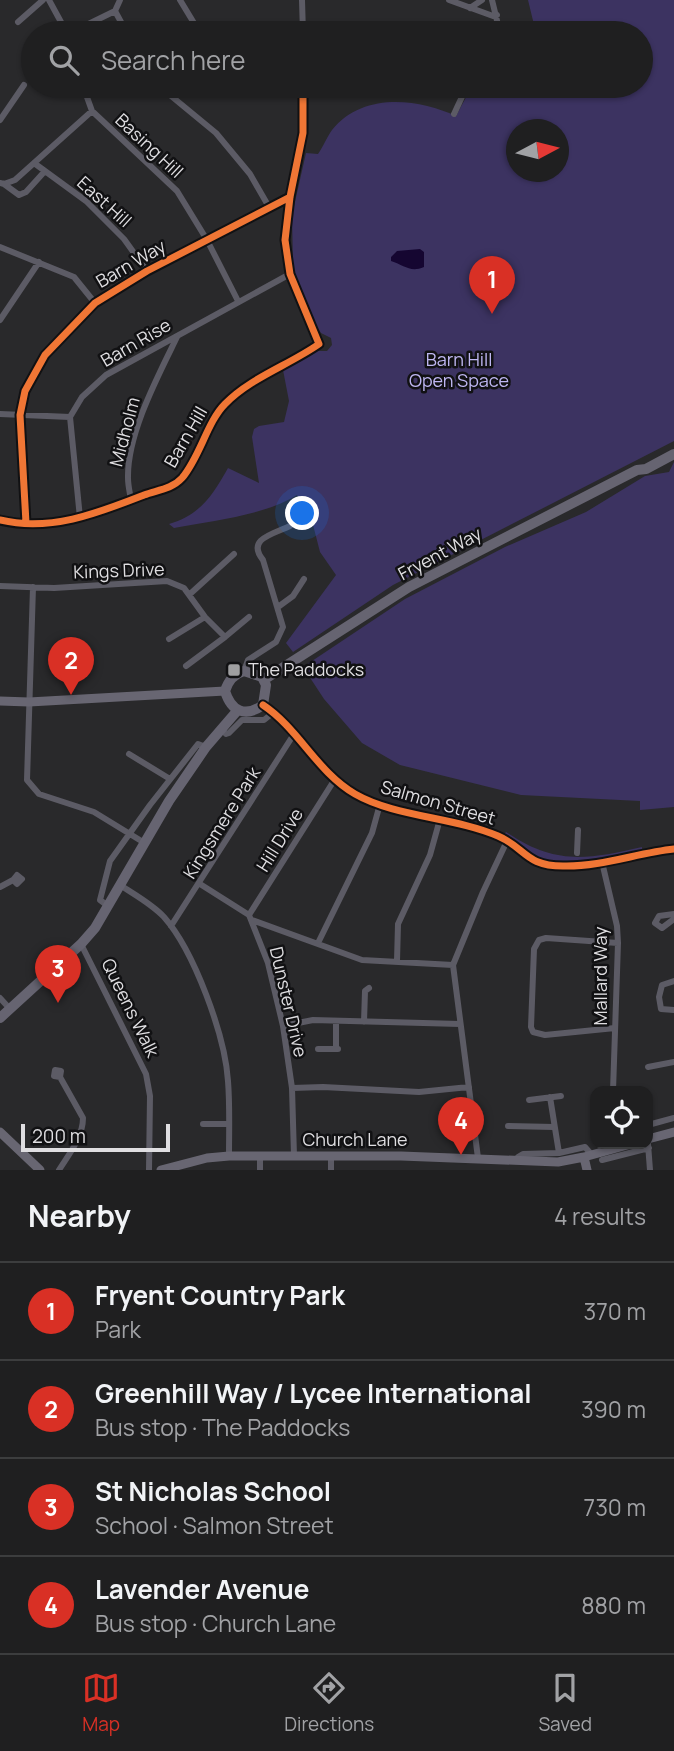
<!DOCTYPE html>
<html lang="en">
<head>
<meta charset="utf-8">
<style>
  body { margin:0; font-family:Manrope,sans-serif; background:#2c2c2d; color:#f1f3f6 }
  .controls { position:absolute; right:21px; bottom:21px; display:grid; overflow:hidden; border-radius:14px; box-shadow:0 2px 5px #0004 }
  .controls button { width:63px; height:63px; display:grid; place-items:center; padding:0; border:0; border-bottom:2px solid #3c3d3e; background:#1f1f20; color:#f1f3f6; font:35px sans-serif }
  .compass { position:absolute; left:506px; top:119px; width:63px; height:63px; border-radius:50%; background:#1f1f20; box-shadow:0 2px 5px #0004; rotate:83deg }
  .scale { position:absolute; left:21px; bottom:18px; width:149px; box-sizing:border-box; padding-left:7px; border:4px solid #dfdee1; border-top:0; font-size:19px; line-height:24px; white-space:nowrap; color:#dfdee1; -webkit-text-stroke:5px #111113; paint-order:stroke }
  .you { position:absolute; left:303px; top:514px; width:24px; height:24px; margin:-18px; border:5px solid #fff; border-radius:50%; background:#1a73e8; box-shadow:0 0 0 10px #1a73e833 }
  .badge { display:grid; place-items:center; width:46px; height:46px; border-radius:50%; background:#d93025; color:#fff; font-size:23px; font-weight:700 }
  .pin { position:absolute; translate:-50% -58px; filter:drop-shadow(0 2px 4px #0008) }
  .pin::after { content:''; position:absolute; top:37px; width:24px; height:21px; background:inherit; clip-path:polygon(0 0,100% 0,50% 100%) }
  .list { margin:0; padding:0; list-style:none }
  h2 { display:flex; justify-content:space-between; align-items:center; height:91px; margin:0; padding:0 28px; font-size:30px }
  h2 small { font-size:23px; font-weight:400; color:#a1a2a5 }
  .list li { display:grid; grid-template-columns:46px 1fr auto; gap:21px; align-items:center; box-sizing:border-box; height:98px; padding:0 28px; border-top:2px solid #3c3d3e }
  .list b { display:block; font-size:26px; white-space:nowrap }
  .list p { margin:0; font-size:23px; white-space:nowrap; color:#a1a2a5 }
  .list em { font-size:23px; font-style:normal; color:#a1a2a5 }
  .icon { flex:none; width:38px; height:38px; fill:none; stroke:currentColor; stroke-width:2; stroke-linecap:round; stroke-linejoin:round }
  .map { position:relative; flex:none; width:674px; height:1170px; overflow:hidden }
  .search { position:absolute; background:#1f1f20; box-shadow:0 2px 5px #0004; left:21px; right:21px; top:21px; height:77px; display:flex; align-items:center; gap:18px; box-sizing:border-box; padding:0 24px; border-radius:38px; color:#a1a2a5; font-size:26px }
  .sheet { height:483px; background:#1f1f20 }
  nav { display:flex; justify-content:space-around; align-items:center; box-sizing:border-box; height:98px; border-top:2px solid #3c3d3e; background:#1f1f20; font-size:19px; color:#a1a2a5 }
  nav a { display:grid; justify-items:center; gap:4px }
  nav .on { color:#d93025 }
  .map>svg:first-child { display:block }
  .green { fill:#3c3361; fill-rule:evenodd }
  .water { fill:#150631 }
  .lines { fill:none; stroke-linecap:round; stroke-linejoin:round }
  .street { stroke:#5c5b65; stroke-width:6 }
  .secondary { stroke:#686672; stroke-width:9 }
  .primary { stroke:#666471; stroke-width:10 }
  .cycleway-casing { stroke:#111113; stroke-width:11 }
  .cycleway { stroke:#f07635; stroke-width:7 }
  .poi-dot { fill:#9f9fa1; stroke:#111113; stroke-width:2.5 }
  .labels { text-anchor:middle; stroke-width:5; stroke-linejoin:round; paint-order:stroke }
  .street-label { font-size:18px; fill:#dfdee1; stroke:#111113 }
  .park-label { font-size:18px; fill:#bfb7f2; stroke:#111113 }
  .poi-label { font-size:18px; fill:#dfdee1; stroke:#111113; text-anchor:start }
</style>
</head>
<body>
<div class="map">
<svg width="674" height="1170" viewBox="0 0 674 1170">
  <rect width="100%" height="100%" fill="#29292b"/>
  <path class="green" d="M528 0H674V441L393 585 293 652 286 643 336 575 320 552 311 517 297 495C263 516 214 520 174 528L169 524C200 515 213 495 228 468L259 483 252 437 254 429 259 426 284 422 289 401 283 370 317 351H327L332 345 331 338 321 333 314 323 297 283 293 265 292 215 306 153 318 154C323 147 328 135 332 130 362 92 418 98 456 116L471 88 480 89 486 86H641V33H536ZM516 130H558V172H516Z
    M674 462V807L640 810V801L521 795 400 765 362 743 324 699 303 667 405 599 505 547 586 512 645 476 669 472Z
    M506 832C554 865 586 860 642 847V851C614 858 562 873 535 858 524 852 515 842 504 835Z"/>
  <path class="water" d="M420 249 424 252V267C410 273 404 265 391 261V257L397 251Z"/>
  <g class="lines">
    <path class="street" d="M49 0 67 33
      M180 0 200 33
      M302 0 303 33
      M449 0 493 16 497 15
      M492 0 500 33
      M470 8 482 0
      M115 11 127 33
      M18 22 43 0
      M70 33 115 11 120 0
      M83 86 92 111 177 191 207 240 238 301
      M159 86 216 133 250 174 269 207
      M454 114 467 86
      M0 120 24 85
      M34 163 86 201 124 239 147 271
      M0 183 4 184 15 180 92 111
      M4 184 19 195 26 192 45 171
      M0 247 74 277 95 303
      M0 320 39 262
      M0 414 70 417
      M70 417 82 397 106 375 290 274
      M70 417 80 518
      M131 500C130 493 128 486 128 478 127 434 158 376 177 337
      M0 520C51 532 98 513 144 495 158 490 172 489 182 478 200 457 207 422 225 404 250 378 289 365 319 344L290 274 285 240 290 197 303 133V86
      M26 523 20 415 25 391 45 355 95 303 147 271 290 197
      M0 586 54 588 167 581 184 588 205 617 225 637 249 617
      M33 587 27 780 39 794 94 812 143 842
      M190 594 234 554
      M278 607 293 596 304 579
      M169 639 205 617
      M186 666 225 637
      M244 671 248 660 276 642 283 627 263 560C246 539 273 534 290 526
      M263 705C299 729 317 772 355 794 395 817 454 817 498 836 526 848 525 866 563 866 601 867 637 853 674 849
      M222 730 226 734 229 733 242 720H264L274 712
      M129 754 170 779
      M577 853 578 830
      M602 862 617 926 618 943 613 1091
      M200 884 249 915 268 963 283 1026 292 1088 294 1156
      M120 885C135 895 152 904 164 917 194 951 225 1035 228 1081 230 1106 229 1131 229 1156
      M0 887 13 880 17 875 22 879 17 884 13 880
      M108 906 100 900 110 861 150 805 198 744 206 747
      M674 914 659 916 655 923 662 928 674 919
      M249 915 335 779
      M252 920 362 960 453 965
      M171 926 294 734
      M318 943 372 833 380 804
      M81 944 146 1074 150 1096 149 1170
      M397 961 398 924 430 855 440 819
      M674 981 662 985 659 997 661 1009 674 1010
      M0 998 10 1009
      M336 1021V1049
      M364 1022 365 991 369 988
      M283 1026 313 1020 460 1024
      M615 1028 545 1035 533 1032 531 1027 534 949 539 940 546 938 618 943
      M318 1049H338
      M648 1067 674 1062
      M292 1088 323 1087 419 1092 469 1087
      M550 1097 559 1153
      M529 1100 561 1096
      M203 1124H229
      M648 1125 674 1118
      M508 1126 554 1127
      M648 1144 650 1170
      M331 1156V1170
      M478 1158 453 965 483 892 507 841
      M518 1160V1157L523 1154 559 1153 585 1147 591 1154
      M602 1160 649 1148
      M59 1170C69 1154 83 1137 83 1118L60 1077 61 1071 55 1070 54 1076 60 1077
      M260 1170V1156"/>
    <path class="secondary" d="M0 701 29 702 225 691
      M0 1132 40 1170
      M648 1139 674 1132
      M584 1157 587 1170
      M161 1170 207 1158 229 1156H401L558 1162 584 1157 631 1144"/>
    <path class="primary" d="M244 671 262 677 266 685 263 705C245 718 231 711 225 691 228 681 234 674 244 671Z
      M265 679 409 587 637 470 646 469 674 454
      M0 1018 81 944 95 928 169 801 206 747 237 711"/>
    <g class="cycleway-casing">
      <path id="cycleway" d="M0 520C51 532 98 513 144 495 158 490 172 489 182 478 200 457 207 422 225 404 250 378 289 365 319 344L290 274 285 240 290 197 303 133V86
        M26 523 20 415 25 391 45 355 95 303 147 271 290 197
        M263 705C299 729 317 772 355 794 395 817 454 817 498 836 526 848 525 866 563 866 601 867 637 853 674 849"/>
    </g>
    <use href="#cycleway" class="cycleway"/>
  </g>
  <rect class="poi-dot" x="227" y="663" width="14" height="14" rx="3.5"/>
  <g class="labels">
    <g class="street-label">
      <text transform="translate(149 146) rotate(43)" y="6">Basing Hill</text>
      <text transform="translate(104 202) rotate(42)" y="6">East Hill</text>
      <text transform="translate(131 264) rotate(-30)" y="6">Barn Way</text>
      <text transform="translate(136 343) rotate(-30)" y="6">Barn Rise</text>
      <text transform="translate(125 432) rotate(-75)" y="6">Midholm</text>
      <text transform="translate(186 437) rotate(-60)" y="6">Barn Hill</text>
      <text transform="translate(440 554) rotate(-28)" y="6">Fryent Way</text>
      <text transform="translate(119 571) rotate(-2)" y="6">Kings Drive</text>
      <text transform="translate(438 803) rotate(16)" y="6">Salmon Street</text>
      <text transform="translate(222 823) rotate(-58)" y="6">Kingsmere Park</text>
      <text transform="translate(280 840) rotate(-58)" y="6">Hill Drive</text>
      <text transform="translate(601 976) rotate(-90)" y="6">Mallard Way</text>
      <text transform="translate(288 1002) rotate(77)" y="6">Dunster Drive</text>
      <text transform="translate(130 1008) rotate(64)" y="6">Queens Walk</text>
      <text x="355" y="1146">Church Lane</text>
    </g>
    <g class="park-label">
      <text x="459" y="366">Barn Hill<tspan x="459" dy="21">Open Space</tspan></text>
    </g>
    <g class="poi-label">
      <text x="248" y="676">The Paddocks</text>
    </g>
  </g>
</svg>
<div class="controls">
<button><svg class="icon" aria-label="locate" viewBox="0 0 24 24"><circle cx="12" cy="12" r="6"/><path d="M12 2v4M12 18v4M2 12h4M18 12h4"/></svg></button>
</div>
<svg class="compass" viewBox="-18 -18 36 36"><path d="M0-13l5 13h-10z" fill="#e53935"/><path d="M0 13l5-13h-10z" fill="#a1a2a5"/></svg>
<div class="scale">200 m</div>
<div class="you"></div>
<div class="pin badge" style="left:492px;top:314px">1</div>
<div class="pin badge" style="left:71px;top:695px">2</div>
<div class="pin badge" style="left:58px;top:1003px">3</div>
<div class="pin badge" style="left:461px;top:1155px">4</div>
<div class="search"><svg class="icon" aria-label="search" viewBox="0 0 24 24"><circle cx="10" cy="10" r="6"/><path d="M15 15l6 6"/></svg>Search here</div>
</div>
<section class="sheet">
<h2>Nearby<small>4 results</small></h2>
<ul class="list">
<li><span class="badge">1</span><div><b>Fryent Country Park</b><p>Park</p></div><em>370 m</em></li>
<li><span class="badge">2</span><div><b>Greenhill Way / Lycee International</b><p>Bus stop · The Paddocks</p></div><em>390 m</em></li>
<li><span class="badge">3</span><div><b>St Nicholas School</b><p>School · Salmon Street</p></div><em>730 m</em></li>
<li><span class="badge">4</span><div><b>Lavender Avenue</b><p>Bus stop · Church Lane</p></div><em>880 m</em></li>
</ul>
</section>
<nav>
<a class="on"><svg class="icon" aria-label="map" viewBox="0 0 24 24"><path d="M3 6l6-2 6 2 6-2v14l-6 2-6-2-6 2zM9 4v14M15 6v14"/></svg>Map</a>
<a><svg class="icon" aria-label="directions" viewBox="0 0 24 24"><path d="M12 3l9 9-9 9-9-9zM9 14v-3h6M13 9l2 2-2 2"/></svg>Directions</a>
<a><svg class="icon" aria-label="saved" viewBox="0 0 24 24"><path d="M7 4h10v16l-5-4-5 4z"/></svg>Saved</a>
</nav>
</body>
</html>
